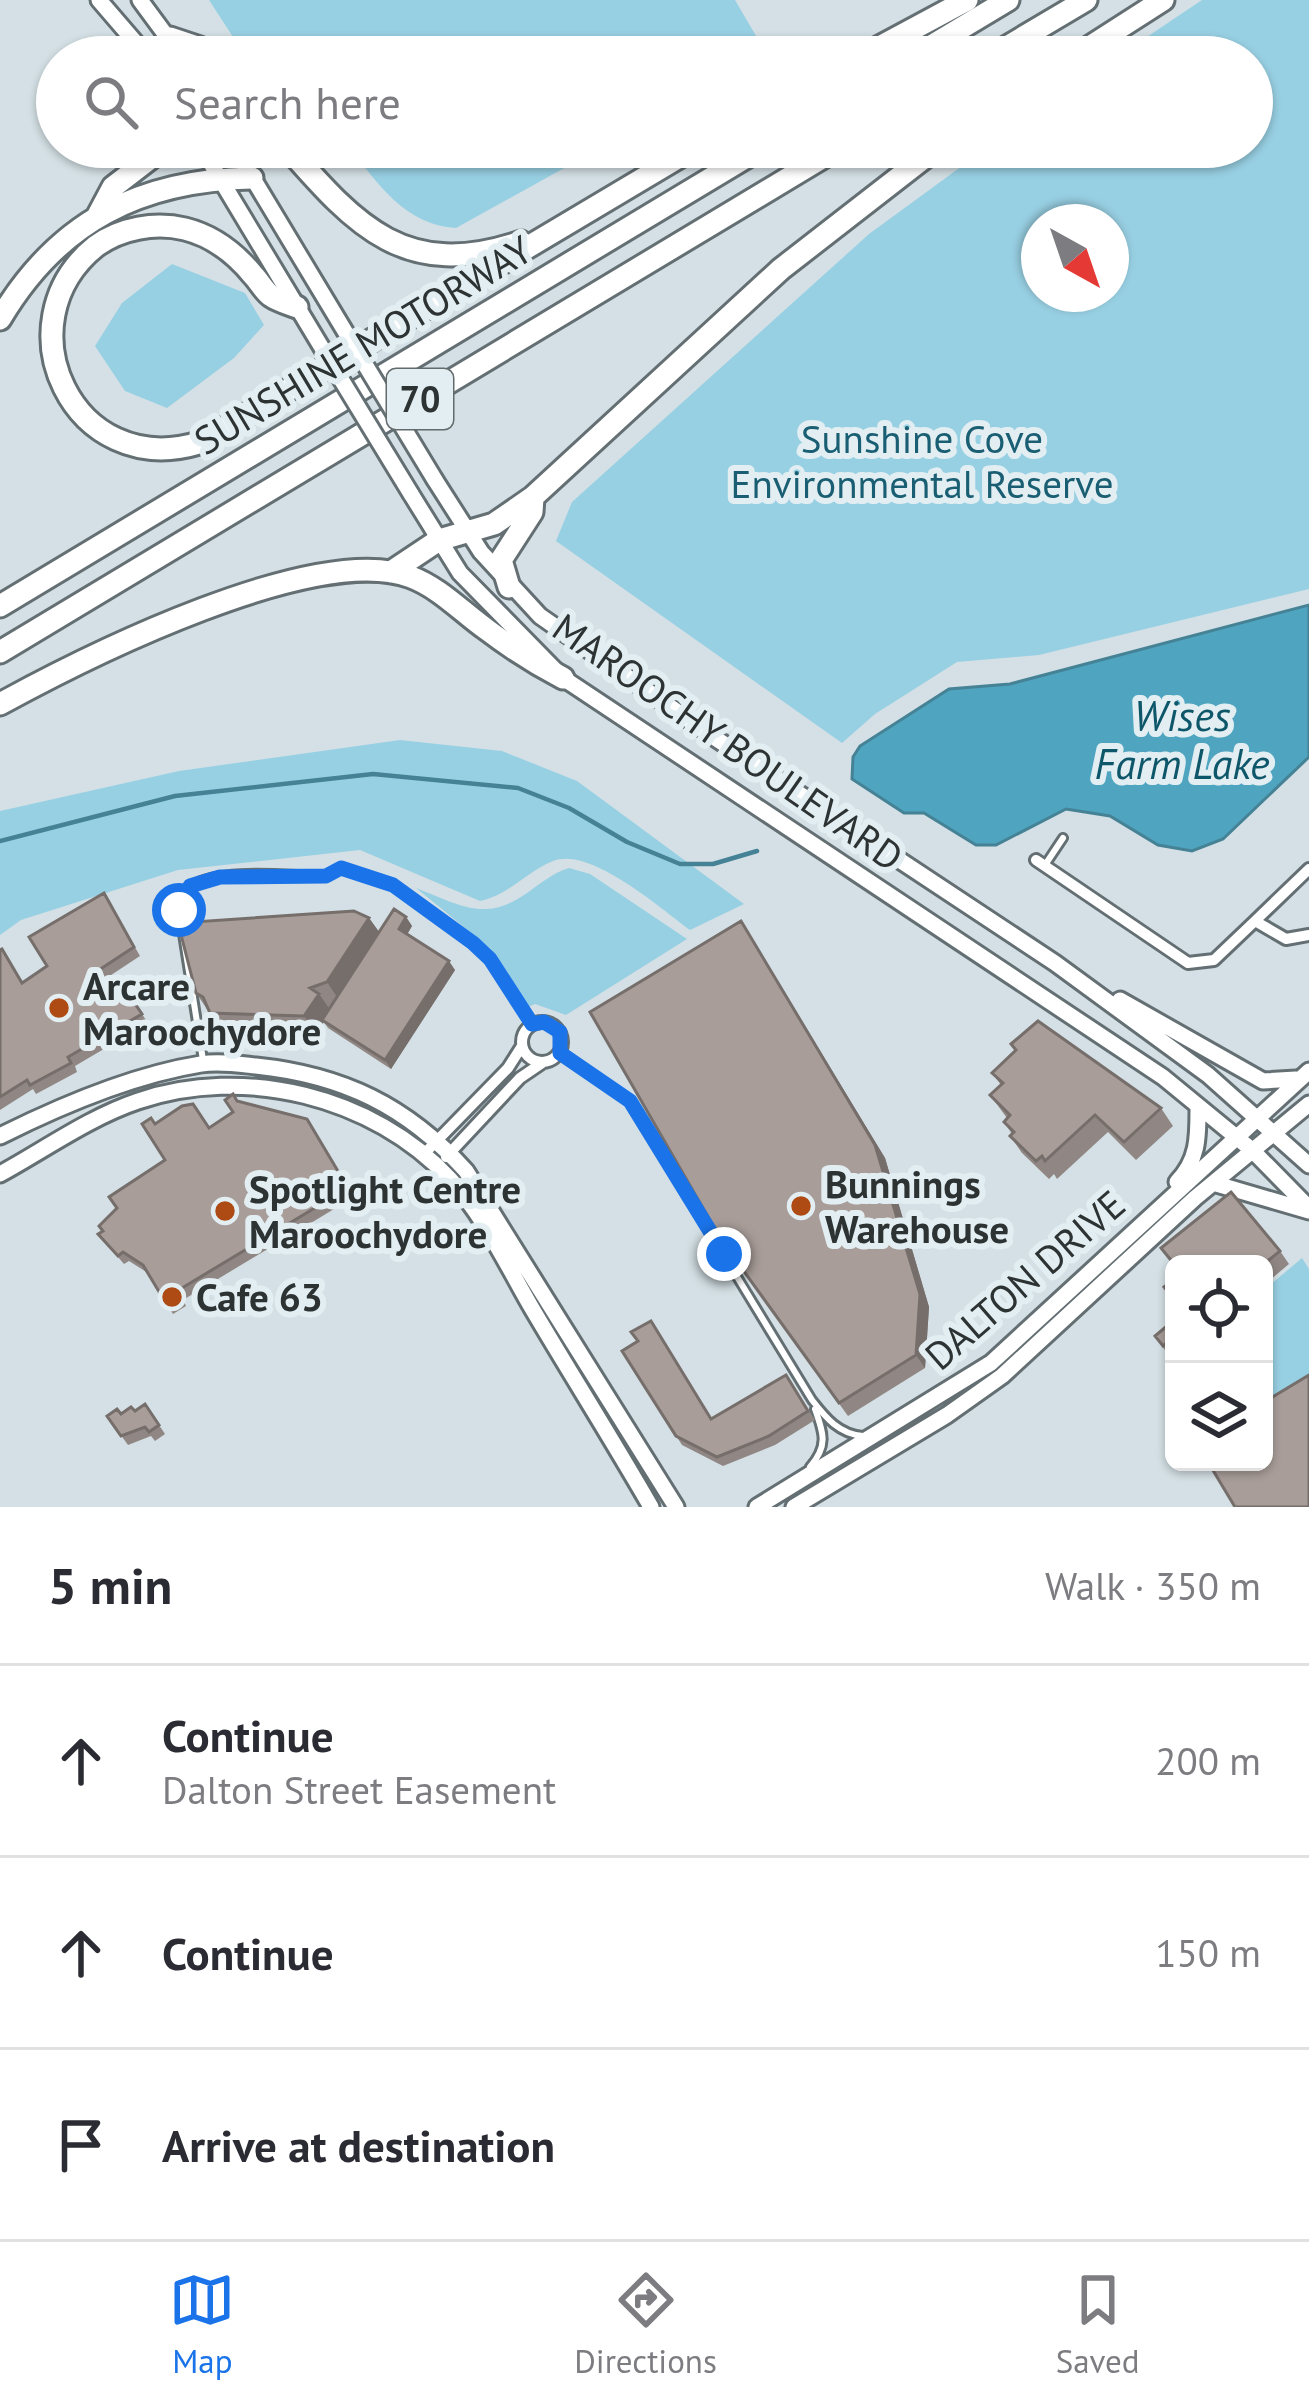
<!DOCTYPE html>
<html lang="en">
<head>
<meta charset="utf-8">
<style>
  body { margin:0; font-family:"PT Sans",sans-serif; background:#f7f7f7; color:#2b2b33 }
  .controls { position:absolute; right:36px; bottom:36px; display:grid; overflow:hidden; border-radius:18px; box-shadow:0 3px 9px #0004 }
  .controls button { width:108px; height:108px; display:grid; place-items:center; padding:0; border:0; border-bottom:3px solid #e1e1e2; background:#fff; color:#2b2b33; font:60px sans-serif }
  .compass { position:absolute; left:1021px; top:204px; width:108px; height:108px; border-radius:50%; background:#fff; box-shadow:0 3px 9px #0004; rotate:140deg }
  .stop { position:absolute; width:36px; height:36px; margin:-27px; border:9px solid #1a73e8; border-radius:50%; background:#fff }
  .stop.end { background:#1a73e8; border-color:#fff; box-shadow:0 3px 12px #0008 }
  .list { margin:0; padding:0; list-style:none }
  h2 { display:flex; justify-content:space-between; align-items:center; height:156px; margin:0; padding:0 48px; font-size:51px }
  h2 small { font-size:39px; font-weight:400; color:#7c7c81 }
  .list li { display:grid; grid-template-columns:78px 1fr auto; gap:36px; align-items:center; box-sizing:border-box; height:192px; padding:0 48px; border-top:3px solid #e1e1e2 }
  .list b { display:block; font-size:45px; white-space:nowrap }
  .list p { margin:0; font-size:39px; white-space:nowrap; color:#7c7c81 }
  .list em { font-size:39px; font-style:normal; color:#7c7c81 }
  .icon { flex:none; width:66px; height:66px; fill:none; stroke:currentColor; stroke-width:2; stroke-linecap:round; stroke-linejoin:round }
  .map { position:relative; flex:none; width:1309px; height:1507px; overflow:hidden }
  .search { position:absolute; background:#fff; box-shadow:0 3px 9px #0004; left:36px; right:36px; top:36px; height:132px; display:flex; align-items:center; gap:30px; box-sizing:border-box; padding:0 42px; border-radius:66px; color:#7c7c81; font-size:45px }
  .sheet { height:732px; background:#fff }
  nav { display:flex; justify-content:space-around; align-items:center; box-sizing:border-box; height:168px; border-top:3px solid #e1e1e2; background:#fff; font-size:33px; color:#7c7c81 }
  nav a { display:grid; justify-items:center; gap:6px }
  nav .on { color:#1a73e8 }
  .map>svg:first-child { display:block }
  .green { fill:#98d0e3; fill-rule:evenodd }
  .water { fill:#4fa5c0; stroke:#458296; stroke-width:3 }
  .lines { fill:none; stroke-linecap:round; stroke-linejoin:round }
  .stream { stroke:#458296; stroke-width:4.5 }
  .lane-casing { stroke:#646f73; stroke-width:12 }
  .street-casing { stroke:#646f73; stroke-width:16 }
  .secondary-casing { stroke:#646f73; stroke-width:21 }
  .highway-casing { stroke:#646f73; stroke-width:27 }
  .lane { stroke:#fff; stroke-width:6 }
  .street { stroke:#fff; stroke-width:10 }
  .secondary { stroke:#fff; stroke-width:15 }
  .highway { stroke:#fff; stroke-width:21 }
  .secondary-bridge-casing { stroke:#646f73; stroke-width:21; stroke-linecap:butt }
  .secondary-bridge { stroke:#fff; stroke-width:15 }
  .wall { fill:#908784 }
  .shaded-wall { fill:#766e6b }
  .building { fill:#a89d99; stroke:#766e6b; stroke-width:3 }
  .route { stroke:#1a73e8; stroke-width:15 }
  .poi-dot { fill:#ae4b14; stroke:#e2eef2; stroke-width:4.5 }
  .labels { text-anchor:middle; stroke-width:12; stroke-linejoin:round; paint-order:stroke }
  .shield { fill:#e2eef2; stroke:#636a6c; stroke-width:3 }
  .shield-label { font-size:36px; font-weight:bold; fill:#2d3233 }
  .street-label { font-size:39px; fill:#2d3233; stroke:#e2eef2 }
  .park-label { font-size:39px; fill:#195e72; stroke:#e2eef2 }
  .poi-label { font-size:39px; font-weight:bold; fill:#2d3233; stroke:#e2eef2; text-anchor:start }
  .water-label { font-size:42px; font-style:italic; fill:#0e576a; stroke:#e2eef2 }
</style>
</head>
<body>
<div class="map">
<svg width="1309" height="1507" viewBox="0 0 1309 1507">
  <rect width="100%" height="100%" fill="#d4e0e5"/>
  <path class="green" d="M209 0H735L766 53 758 57H246Z
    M1202 0H1309V589L1039 655 957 662 875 714 842 743 556 541 572 502 869 234 988 147H1252V57H1117ZM1039 222H1111V294H1039Z
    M349 147H602L456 228C405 225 378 184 349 147Z
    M172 264 245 293 264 325 234 358 167 408 125 391 95 346 122 303Z
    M400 740 502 751 577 781 744 904 690 930C660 908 590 846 553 861 526 872 509 895 480 901L360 850 178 870 21 920 0 935V811L179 771Z
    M569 868 590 874 687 939 566 1015 535 1004 526 1008 491 949 416 888C461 905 484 923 527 893 541 883 553 873 569 868Z
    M1302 1258 1309 1269V1387L1283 1391 1264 1402V1290Z"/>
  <path class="water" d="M1309 605V757L1223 839 1192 851 1158 845 1110 816 1066 809 996 845H976L924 813H904L852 779 853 757 860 746 949 689 1010 684Z"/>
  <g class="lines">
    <path class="stream" d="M0 841 175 796 373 774 518 788 569 808 627 842 680 864H713L757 851"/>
    <g class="lane-casing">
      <path id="lane" d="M1045 865 1063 838
        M560 1053 630 1101 812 1400C826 1418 839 1434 863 1436
        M203 1060 179 909C181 900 183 890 192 885 222 867 291 876 326 876L341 868 393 885 473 943 491 959 532 1025
        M810 1467C828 1446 824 1434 815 1409"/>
    </g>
    <g class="street-casing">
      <path id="street" d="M1036 860 1188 963 1214 960 1255 921
        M1309 869 1255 921 1286 939 1309 935
        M522 1042a20 20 0 1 1 40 0a20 20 0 1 1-40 0Z
        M424 1154 508 1068 522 1046
        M446 1157 520 1078 542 1063"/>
    </g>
    <g class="secondary-casing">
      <path id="secondary" d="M99 0 148 57
        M140 0 182 57
        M201 147 325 353
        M234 147 349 338
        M435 480 481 552 540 616 709 734 1055 963 1208 1075 1309 1165
        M411 494 460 573 563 678 1163 1077 1252 1150 1309 1208
        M1120 1000 1263 1081 1296 1079
        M0 1136C62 1105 132 1075 201 1064 219 1061 238 1064 256 1066 343 1075 407 1106 466 1171L676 1507
        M0 1174C44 1150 90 1117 138 1101 244 1065 373 1096 450 1179 484 1216 508 1267 533 1310 572 1376 613 1441 651 1507
        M1177 1182C1199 1159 1198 1136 1198 1106
        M1213 1183 1309 1211
        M757 1507 991 1363 1309 1071
        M794 1507 947 1415 1002 1376 1195 1198 1309 1104"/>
    </g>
    <g class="highway-casing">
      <path id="highway" d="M170 38 200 48 208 57
        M861 57 967 0
        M913 57 1008 0
        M990 57 1086 0
        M1074 57 1163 0
        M287 147C357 227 406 281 521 242
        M97 217 113 187 165 147
        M297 307C289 304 278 301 271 296 264 291 259 281 253 275 235 253 213 236 185 229 155 222 121 228 96 246 0 323 73 481 199 443L696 147
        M0 319C58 221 141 180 252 178
        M391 572 439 540 494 524 533 497 781 269 938 147
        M509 587 501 560 532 512 533 498
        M0 606 763 147
        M0 652 840 147
        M0 704C86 657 316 541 411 577 440 588 462 612 486 629 511 648 536 664 563 678"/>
    </g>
    <use href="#lane" class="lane"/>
    <use href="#street" class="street"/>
    <use href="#secondary" class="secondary"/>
    <use href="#highway" class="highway"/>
    <g class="secondary-bridge-casing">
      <path id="secondary-bridge" d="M349 338 435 480
        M325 353 411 494"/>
    </g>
    <use href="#secondary-bridge" class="secondary-bridge"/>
  </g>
  <path class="wall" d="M104 893 140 956 102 981 115 1003 129 995 148 1023 75 1066 77 1072 36 1094 33 1089 0 1110V950L23 982 47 966Z
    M406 917 412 926 407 934 455 970 391 1069 328 1028 324 1022 316 1033 222 1031 196 993 369 918 379 932Z
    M741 921 885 1158 929 1307 925 1368 848 1416 722 1241Z
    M992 1073 1161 1108 1173 1126 1136 1160 1108 1132 1057 1179 1054 1174 1049 1179 1022 1153 1010 1136 1012 1134 1004 1122 1007 1118 990 1095 1001 1085Z
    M237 1101 313 1128 354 1197 183 1300 186 1306 173 1314 148 1273 129 1261 124 1264 98 1234 103 1231 165 1160 155 1124 209 1128 233 1112Z
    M1161 1248 1280 1251 1289 1264 1264 1285V1264H1174V1266Z
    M1174 1320V1358L1172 1360 1155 1336Z
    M622 1351 712 1419 786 1375 815 1420 775 1445 723 1466 682 1445Z
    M145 1404 165 1434 155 1441 151 1436 128 1445 107 1416 135 1411Z"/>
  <path class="shaded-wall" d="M406 917 412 926 405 938 399 929Z
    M369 918 382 936 339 1000 327 982Z
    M741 921 885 1158 929 1307 925 1368 916 1355Z
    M449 961 455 970 391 1069 385 1060Z
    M319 994 331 1011 316 1033 304 1016Z"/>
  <path class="building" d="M104 893 134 947 96 972 115 1003 129 995 142 1014 68 1057 71 1063 30 1085 27 1080 0 1097V950L2 949 22 983 47 966 29 937Z
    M394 909 406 917 399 929 449 961 385 1060 322 1020Z
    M354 911 369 918 327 982 310 988 319 994 304 1016 210 1013 203 997 196 993 178 923Z
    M741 921 875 1145 920 1294 916 1355 839 1403 722 1241 590 1012Z
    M1038 1021 1161 1108 1124 1142 1095 1115 1045 1161 1042 1156 1036 1161 1010 1136 1014 1132 1004 1122 1010 1115 990 1095 1003 1083 992 1073 1016 1050 1011 1044Z
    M233 1094 237 1101 307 1119 348 1188 177 1291 180 1297 167 1305 143 1265 123 1252 118 1256 98 1234 103 1231 99 1226 117 1208 109 1197 165 1160 142 1124 151 1118 155 1124 182 1106 193 1104 209 1128 233 1112 225 1100Z
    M1231 1192 1280 1251 1264 1264H1174L1161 1248Z
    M1174 1279V1299L1164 1287Z
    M1174 1320V1337L1163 1346 1155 1336Z
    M651 1321 711 1419 786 1375 808 1411 769 1436 717 1457 676 1436 622 1351 638 1341 631 1332Z
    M1309 1375V1507H1235L1208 1462H1264V1402Z
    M145 1404 159 1425 149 1432 145 1427 121 1436 107 1416 117 1409 121 1414 131 1407 135 1411Z"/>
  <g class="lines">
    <path class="route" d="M179 910 190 886 220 877 326 876 341 868 393 885 473 943 490 959 532 1024 544 1022 560 1032V1053L630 1101 724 1254"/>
  </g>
  <g class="poi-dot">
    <circle cx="59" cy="1008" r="12"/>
    <circle cx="801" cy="1206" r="12"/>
    <circle cx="225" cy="1211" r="12"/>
    <circle cx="172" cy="1297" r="12"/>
  </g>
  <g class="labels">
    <rect class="shield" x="387" y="369" width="66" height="60" rx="9"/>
    <g class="shield-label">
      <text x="420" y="412">70</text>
    </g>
    <g class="street-label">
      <text transform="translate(363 345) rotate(-31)" y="14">SUNSHINE MOTORWAY</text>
      <text transform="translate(728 742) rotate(35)" y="14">MAROOCHY BOULEVARD</text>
      <text transform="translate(1025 1280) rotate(-41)" y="14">DALTON DRIVE</text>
    </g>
    <g class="park-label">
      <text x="922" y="453">Sunshine Cove<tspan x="922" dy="45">Environmental Reserve</tspan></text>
    </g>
    <g class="poi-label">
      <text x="83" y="1000">Arcare<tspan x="83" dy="45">Maroochydore</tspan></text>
      <text x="825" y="1198">Bunnings<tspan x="825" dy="45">Warehouse</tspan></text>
      <text x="249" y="1203">Spotlight Centre<tspan x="249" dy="45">Maroochydore</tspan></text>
      <text x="196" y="1311">Cafe 63</text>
    </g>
    <g class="water-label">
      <text x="1182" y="731">Wises<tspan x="1182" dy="48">Farm Lake</tspan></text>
    </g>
  </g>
</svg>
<div class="controls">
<button><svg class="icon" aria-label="locate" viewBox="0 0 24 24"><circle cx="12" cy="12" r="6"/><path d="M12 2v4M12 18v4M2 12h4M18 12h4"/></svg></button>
<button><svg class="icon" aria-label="layers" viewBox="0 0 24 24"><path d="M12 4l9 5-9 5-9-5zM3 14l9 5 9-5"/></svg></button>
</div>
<svg class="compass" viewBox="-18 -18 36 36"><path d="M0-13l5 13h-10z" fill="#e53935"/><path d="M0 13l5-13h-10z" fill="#7c7c81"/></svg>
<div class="stop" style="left:179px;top:910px"></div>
<div class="stop end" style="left:724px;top:1254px"></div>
<div class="search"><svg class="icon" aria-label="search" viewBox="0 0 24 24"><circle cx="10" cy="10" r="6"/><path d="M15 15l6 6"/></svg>Search here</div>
</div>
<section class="sheet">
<h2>5 min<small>Walk · 350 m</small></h2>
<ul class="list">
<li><svg class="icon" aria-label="ahead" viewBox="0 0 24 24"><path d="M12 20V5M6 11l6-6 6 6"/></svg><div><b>Continue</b><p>Dalton Street Easement</p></div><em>200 m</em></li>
<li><svg class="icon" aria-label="ahead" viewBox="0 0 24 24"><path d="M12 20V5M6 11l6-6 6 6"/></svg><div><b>Continue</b></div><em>150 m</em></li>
<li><svg class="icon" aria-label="arrive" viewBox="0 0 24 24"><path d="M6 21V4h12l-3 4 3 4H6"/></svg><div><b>Arrive at destination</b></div></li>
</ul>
</section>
<nav>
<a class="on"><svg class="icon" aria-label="map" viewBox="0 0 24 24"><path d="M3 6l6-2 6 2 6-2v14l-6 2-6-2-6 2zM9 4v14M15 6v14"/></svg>Map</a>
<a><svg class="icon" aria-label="directions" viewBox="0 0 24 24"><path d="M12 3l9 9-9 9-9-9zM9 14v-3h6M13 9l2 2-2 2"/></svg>Directions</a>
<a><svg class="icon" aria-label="saved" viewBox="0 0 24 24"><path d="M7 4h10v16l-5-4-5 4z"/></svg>Saved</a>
</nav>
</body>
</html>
